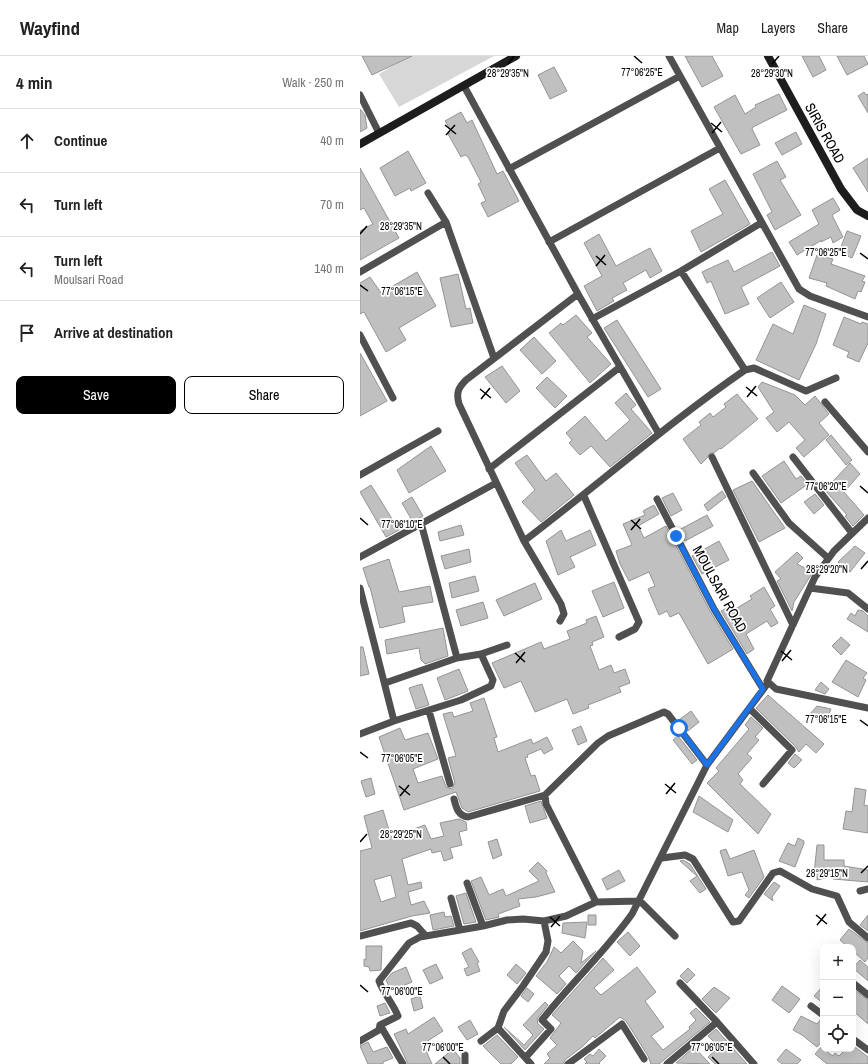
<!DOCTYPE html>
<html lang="en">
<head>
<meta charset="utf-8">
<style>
  body { margin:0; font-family:"Archivo Narrow",sans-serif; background:#f2f2f2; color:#222 }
  .controls { position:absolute; right:12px; bottom:12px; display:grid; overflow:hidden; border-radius:8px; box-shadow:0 4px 16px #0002 }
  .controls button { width:36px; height:36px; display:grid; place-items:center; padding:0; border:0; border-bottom:1px solid #e0e0e0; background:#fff; color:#222; font:20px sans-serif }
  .stop { position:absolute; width:12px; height:12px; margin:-9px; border:3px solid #1a73e8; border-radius:50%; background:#fff }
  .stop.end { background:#1a73e8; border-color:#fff; box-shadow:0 1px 4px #0008 }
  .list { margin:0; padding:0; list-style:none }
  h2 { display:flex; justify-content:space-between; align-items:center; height:52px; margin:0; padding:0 16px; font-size:17px }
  h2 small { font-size:13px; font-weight:400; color:#767676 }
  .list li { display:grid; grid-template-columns:26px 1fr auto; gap:12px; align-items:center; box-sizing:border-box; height:64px; padding:0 16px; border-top:1px solid #e0e0e0 }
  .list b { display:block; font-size:15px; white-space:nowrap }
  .list p { margin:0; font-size:13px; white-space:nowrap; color:#767676 }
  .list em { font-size:13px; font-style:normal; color:#767676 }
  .actions { display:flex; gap:8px; padding:12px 16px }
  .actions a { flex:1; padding:9px 0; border:1px solid #000; border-radius:8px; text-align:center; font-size:14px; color:#000 }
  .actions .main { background:#000; color:#fff }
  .icon { flex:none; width:22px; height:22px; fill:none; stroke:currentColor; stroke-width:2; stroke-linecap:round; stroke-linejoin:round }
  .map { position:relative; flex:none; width:508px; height:1008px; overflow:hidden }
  header { display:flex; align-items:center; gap:24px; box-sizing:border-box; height:56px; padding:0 20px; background:#fff; border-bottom:1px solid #e0e0e0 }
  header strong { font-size:19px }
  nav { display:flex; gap:22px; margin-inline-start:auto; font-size:14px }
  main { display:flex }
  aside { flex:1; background:#fff }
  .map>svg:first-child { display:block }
  .park { fill:#d7d7d7 }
  .building { fill:#c0c0c0; stroke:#949494; fill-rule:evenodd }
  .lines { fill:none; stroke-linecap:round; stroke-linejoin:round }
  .street { stroke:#505050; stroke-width:7 }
  .secondary { stroke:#1d1d1d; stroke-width:8 }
  .route { stroke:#1a73e8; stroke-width:5 }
  .ticks { fill:none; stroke:#000; stroke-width:1.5 }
  .labels { text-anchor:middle; stroke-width:3.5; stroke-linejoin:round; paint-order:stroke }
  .street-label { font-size:14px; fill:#000; stroke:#fff }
  .ticks-label { font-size:10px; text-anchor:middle; fill:#000; stroke:#fff; stroke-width:3.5; stroke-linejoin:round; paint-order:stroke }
</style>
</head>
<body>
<header>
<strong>Wayfind</strong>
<nav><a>Map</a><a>Layers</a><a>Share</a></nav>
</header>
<main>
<aside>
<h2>4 min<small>Walk · 250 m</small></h2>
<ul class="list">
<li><svg class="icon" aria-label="ahead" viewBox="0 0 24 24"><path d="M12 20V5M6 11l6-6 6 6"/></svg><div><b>Continue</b></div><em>40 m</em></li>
<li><svg class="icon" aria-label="left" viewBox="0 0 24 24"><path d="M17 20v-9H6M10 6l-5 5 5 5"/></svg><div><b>Turn left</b></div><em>70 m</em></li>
<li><svg class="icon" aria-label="left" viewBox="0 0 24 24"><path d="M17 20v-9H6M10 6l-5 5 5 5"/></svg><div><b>Turn left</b><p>Moulsari Road</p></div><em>140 m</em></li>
<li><svg class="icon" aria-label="arrive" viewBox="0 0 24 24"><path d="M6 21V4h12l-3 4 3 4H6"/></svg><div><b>Arrive at destination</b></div></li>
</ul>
<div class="actions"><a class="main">Save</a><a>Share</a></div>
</aside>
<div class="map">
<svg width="508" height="1008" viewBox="0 0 508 1008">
  <rect width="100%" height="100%" fill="#fff"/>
  <path class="park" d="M49 0H134L39 51 19 18Z"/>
  <path class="building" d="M2 0H52L12 19Z
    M325 0H352L363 20 342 31Z
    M442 0H459L466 14 453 21Z
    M477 0H504L508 8 487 19Z
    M194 11 207 35 190 43 178 19Z
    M504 36 506 39 508 38V57L498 40Z
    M419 38 427 54 393 71 392 73 400 89 381 98 354 51 375 39 385 58 396 51 395 49Z
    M0 53 5 59 7 72 0 76Z
    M101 56 107 67 112 64 137 118 143 115 159 145 128 161 121 147 126 145 118 128 121 126 108 101 105 99 101 101 88 78 92 76 85 65Z
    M436 76 442 88 422 99 415 87Z
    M48 95 66 127 51 135 50 132 35 140 20 112Z
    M508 102V136L493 112Z
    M417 105 426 121 420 124 441 159 415 174 407 159 412 156 393 118Z
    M0 112 39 182 0 204V175L13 168 4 152 0 154Z
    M365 124 390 168 341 196 331 175 363 158 349 133Z
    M473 142 480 154 472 159 483 181 473 187 471 181 461 186 462 184 437 199 429 186 459 168 452 154Z
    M487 175 501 180 492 202 479 196Z
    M239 178 256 210 290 192 302 215 290 222 286 214 263 227 267 234 252 242 254 245 237 255 224 230 242 220 224 187Z
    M412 196 420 210 381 231 389 248 365 258 351 225 347 227 342 216 368 204 374 216Z
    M457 199 473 203 471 208 505 220 502 225 505 226 501 236 498 235 495 243 466 230 467 227 449 222Z
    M57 216 76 250 39 272 46 284 26 296 4 256 0 258V227L10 221 21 237Z
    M98 218 106 253 110 252 113 267 91 271 80 222Z
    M421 226 434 246 410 262 397 242Z
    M444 249 466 258 456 288 439 324 396 304 413 268 433 278Z
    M216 259 232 277 227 281 251 308 230 327 189 277 201 267 203 269Z
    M484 261 501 268 502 266 508 268V287L499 306 487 301 489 296 473 289Z
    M257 264 301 333 288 341 244 272Z
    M174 281 196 305 182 318 160 294Z
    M0 297 27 345 0 360Z
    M142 310 160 335 146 347 125 321Z
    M187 321 207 340 195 352 176 332Z
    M402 326 435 339 445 349 455 340 469 358 459 367 469 379 444 401 436 392 445 384 429 366 417 376 406 362 414 356 398 331Z
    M266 337 276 349 271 353 292 377 250 411 231 390 220 399 209 387 212 384 206 377 225 360 246 385 270 364 255 347Z
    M377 338 398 363 361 393 360 392 354 397H350L347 402 341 408 323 383 341 369 339 366 350 357 353 361 366 351 364 348Z
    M471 379 492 404 486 409 466 384Z
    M71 390 86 415 49 437 37 414Z
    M167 399 186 425 196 417 214 439 181 466 162 446 175 434 155 407Z
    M424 405 436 423 441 420 448 428 421 447 402 420Z
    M490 407 500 418 484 436 504 459 493 470 485 460 487 459 465 434Z
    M392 425 425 472 399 486 373 434Z
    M11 429 39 474 26 481 0 436Z
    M362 435 366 441 348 455 344 449Z
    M313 437 322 454 311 460 302 442Z
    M455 438 464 449 454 458 444 446Z
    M52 441 63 460 53 466 42 447Z
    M294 449 299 458 278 470 284 482 306 470 350 555 373 593 348 608 319 557 310 561 307 555 299 559 288 533 295 530 289 516 269 525 260 508 256 495 272 489 263 468 285 459 283 455Z
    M347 459 353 470 325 485 319 474Z
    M101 469 104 479 80 485 78 476Z
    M201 474 206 485 230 474 236 489 210 501 215 511 198 519 186 485Z
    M359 485 369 504 342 518 332 500Z
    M495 490 505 497 490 516 478 506Z
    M109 493 111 506 85 513 81 500Z
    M437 496 443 502 437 508 453 516 434 546 432 555 417 525 421 523 415 516Z
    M29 503 39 536 70 530 73 546 42 551 45 566 20 572 10 531H9L3 512Z
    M115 520 119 535 92 542 89 527Z
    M254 526 264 552 243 561 232 535Z
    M175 527 182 543 144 560 136 544Z
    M404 531 415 550 410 553 418 567 411 571 407 565 386 578 394 593 387 598 361 555 369 551 372 555 392 543 390 540Z
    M123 546 128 562 101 570 96 554Z
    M498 554 503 555 508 560V576L487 563 491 557 495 560Z
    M236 560 244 581 232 586 233 589 230 590 239 614 251 609 254 617 265 613 270 627 259 631 261 636 228 649 229 652 213 658 207 643 175 656 161 625 144 632 132 607 181 586 184 593 210 583 207 575 227 567 226 564Z
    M83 572 88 600 65 608 61 604 59 592 27 598 25 584Z
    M481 581 490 589 481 599 472 590Z
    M0 591H3L9 618 0 620Z
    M486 604 507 617 503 622 506 624 498 641 472 626Z
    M99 613 108 635 85 644 77 622Z
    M461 626 469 633 465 638 455 634Z
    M62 628 69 649 56 653 49 632Z
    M408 639 464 688 456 697 446 688 439 696 435 690 396 652Z
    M124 642 137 681 134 682 138 696 171 683 173 688 187 681 193 693 184 698 181 693 167 699 168 701 165 702 171 720 175 719 180 735 108 756 102 752 96 736 44 754 19 681 40 672 45 684 68 677 78 703 53 713 58 727 82 720 86 731 92 733 95 727 88 702 96 700 83 658 92 656 94 661 113 655 110 647Z
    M457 650 471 653 468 660 462 668 450 658Z
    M331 655 339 666 328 675 319 664Z
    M391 661 403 672 395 681 399 684 387 698 392 702 378 718 383 724 380 728 411 758 398 778 347 727 359 715 356 712 389 673 385 669Z
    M221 670 227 685 218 689 212 674Z
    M318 680 337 704 332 708 313 684Z
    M435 698 442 704 434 712 428 707Z
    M11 722 15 738 6 741 1 725Z
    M495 732 506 734 504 749 508 750V777L483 773 486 755 492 756Z
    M339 740 373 764 368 776 333 756Z
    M181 745 187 762 170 767 165 750Z
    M23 754 31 781 65 769 71 783 84 780 80 767 99 763 106 766 107 774 99 776 102 789 90 792 93 802 84 805 81 795 72 797 71 793 42 803 48 829 61 826 62 832 48 836 51 849 64 845 70 857 52 860 0 875V795L12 792 4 760ZM31 819 36 841 21 846 14 824Z
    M438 782 444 785V787L435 811 419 805 428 787 435 790Z
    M137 783 142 799 133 803 128 786Z
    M457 789H464V804H484V810L508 814V826L473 823V820L457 824V819L454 818Z
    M366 793 370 803 394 794 404 821 389 842 385 839 389 834 382 816 368 820 360 795Z
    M323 804 330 808 346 833 340 837 330 825 337 820 320 805Z
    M178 806 187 815 186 817 195 836 176 841 158 843 160 850 138 858 139 861 126 864 111 825 121 821 129 839 143 833 146 840 179 825 169 815Z
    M259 814 265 825 247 834 242 823Z
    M414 826 420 830 412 841 413 845 404 838Z
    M106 837 116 866 104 868 96 840Z
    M84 856 85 861 91 860 94 870 73 874 70 859Z
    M228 859H236V869H228Z
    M508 859V875L500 869Z
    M227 866 225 882 202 877 203 867Z
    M489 873 508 887V902L505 906 493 895V891H488L480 884Z
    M268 876 280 890 270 900 257 886Z
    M213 885 223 895 221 907 236 895 216 917 209 910 199 920 206 928 197 938 176 920 187 906 194 891 201 897Z
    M6 890H22L21 914 10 915 9 911 4 910V903L6 904Z
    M111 892 119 906 117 907 120 915 107 920 104 913 109 911 102 897Z
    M243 902 254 914 234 932 241 939 277 911 296 936 285 945 304 971 291 980 303 994 330 973 329 971 336 964 330 957 336 952 350 966 299 1008H291L288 1000 266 965 260 961 235 982 233 980 223 990 205 1004 203 1008H184L190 1002 187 998 197 989 190 982 201 967 192 959Z
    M500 904 508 911V925L493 912Z
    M76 908 83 922 70 928 63 914Z
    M156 908 166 917 157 928 147 919Z
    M46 911 52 926 31 935 26 924 32 917Z
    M328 912 335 919 327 927 320 920Z
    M422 930 440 943 429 957 412 944Z
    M463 930V947L454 940Z
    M354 931 370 942 356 957 342 943Z
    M167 932 174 938 168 946 161 940Z
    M493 933 508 944V968L493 955Z
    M60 940 63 952 54 955 51 943Z
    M185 946 188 949 177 963 178 968 184 973 165 994 144 971 164 989 173 979 163 969Z
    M25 947 30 957 20 960 17 950Z
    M441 960 457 968 461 963 463 964V984L457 991 442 979 433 974Z
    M74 961 83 975 63 988 72 1008H48L34 978 46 973 48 978Z
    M110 964 118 978 107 984 98 971Z
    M356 973 371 990 387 1008H355L348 1001 359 991 348 980Z
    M137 979 158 1001 151 1008H141L123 990Z
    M8 986 13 996 27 991 33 1002 23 1006V1008H8L0 990Z
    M462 990 463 993 473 1000 475 997 479 1000 486 993H494L495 991 508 1001V1008H467L455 998Z
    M334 991 350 1008 316 1007Z
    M93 993 100 1002V1008H75Z
    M239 993 246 1000 239 1007 240 1008H225L227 1006 224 1003 230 998 233 1000Z
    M426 993 441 1004 437 1008H422L417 1004Z"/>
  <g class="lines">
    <path class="street" d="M309 0 439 233 450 240 508 261
      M104 30 218 238 106 324C98 332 96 337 99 348L164 485 201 548 204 558 200 565
      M0 39 19 77
      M149 113 320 20
      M68 137 86 166 134 302
      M189 186 360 92
      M321 215 385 314
      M0 216 86 166
      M218 238 299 378
      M232 263 321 215 401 167
      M0 279 33 342
      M465 346 508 396
      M352 401 433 569
      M433 401 492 477
      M129 413 260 311
      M393 417 429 467 468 502
      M0 419 78 375
      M224 440 279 566 275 573 259 581
      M297 443 354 553 403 633
      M508 462 474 495 455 521 407 625 416 633 508 652
      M61 467 97 602
      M164 485C238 429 308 367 385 314L394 312 446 335 476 322
      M0 501 136 427
      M0 532 34 665 101 644 131 630 133 624 121 598
      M450 532 488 537 508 553
      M25 627 97 602 121 598 147 589
      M390 653 432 694 403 728
      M69 655 90 728
      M0 678 34 665
      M94 743C96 751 98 760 108 761L185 739
      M302 802 325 799 333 803 373 866 379 865 413 817 420 815 452 833 477 840 489 866 508 882
      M107 827 123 870
      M500 835 508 833
      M91 842 100 874
      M0 880 51 867 57 870 66 880
      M315 880 280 845 236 846 186 748 185 739 238 687 248 680 304 656 308 658 347 709
      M320 927 357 966
      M493 927 508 939
      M451 950 463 959
      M20 969 43 1008
      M138 972 171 1008
      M493 983 508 994
      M0 985 19 974 20 969 38 960C33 947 23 937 19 925L49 887 60 881 123 870 147 864 163 863 184 865 206 860 236 846
      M121 985 138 972 144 955 163 930 186 896 188 885 184 865
      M105 999V1008
      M166 1001 191 973 182 964C210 928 245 896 272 858L347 709 408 627
      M208 1008 262 968 284 1003
      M307 1008 357 966 394 1008"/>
    <path class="secondary" d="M408 0 481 133 497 154 508 160
      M0 88 156 0"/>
  </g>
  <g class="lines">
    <path class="route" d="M316 480 354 553 403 633 347 709 319 672"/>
  </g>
  <path class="ticks" d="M274 0 282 7M148 8 154 0M412 8 419 0M351 67 362 76M85 69 96 78M352 77 361 66M86 79 95 69M0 178 7 170M500 197 508 203M236 200 246 209M236 210 245 199M0 229 8 235M386 331 397 340M120 333 131 342M387 341 396 330M121 343 130 332M500 430 508 437M0 462 8 469M271 464 281 473M271 474 280 463M501 513 508 505M421 595 432 604M155 597 165 606M422 605 431 594M156 607 165 596M500 664 508 670M0 696 8 702M305 728 316 737M39 730 50 739M306 738 315 727M40 740 49 729M0 786 7 778M501 817 508 810M456 859 467 868M190 861 200 870M457 869 466 858M191 871 200 860M0 929 8 936M83 1001 90 1008M352 1001 359 1008"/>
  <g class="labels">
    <g class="street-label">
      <text transform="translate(465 77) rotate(61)" y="5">SIRIS ROAD</text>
      <text transform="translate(360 533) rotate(61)" y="5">MOULSARI ROAD</text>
    </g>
  </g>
  <g class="ticks-label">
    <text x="282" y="20">77°06'25"E</text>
    <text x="148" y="21">28°29'35"N</text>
    <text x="412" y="21">28°29'30"N</text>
    <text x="41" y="174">28°29'35"N</text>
    <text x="466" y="200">77°06'25"E</text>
    <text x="42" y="239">77°06'15"E</text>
    <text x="466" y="434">77°06'20"E</text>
    <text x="42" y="472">77°06'10"E</text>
    <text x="467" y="517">28°29'20"N</text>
    <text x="466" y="667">77°06'15"E</text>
    <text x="42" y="706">77°06'05"E</text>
    <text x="41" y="782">28°29'25"N</text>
    <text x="467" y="821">28°29'15"N</text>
    <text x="42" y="939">77°06'00"E</text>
    <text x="83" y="995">77°06'00"E</text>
    <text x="352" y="995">77°06'05"E</text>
  </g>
</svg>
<div class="controls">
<button>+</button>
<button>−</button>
<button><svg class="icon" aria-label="locate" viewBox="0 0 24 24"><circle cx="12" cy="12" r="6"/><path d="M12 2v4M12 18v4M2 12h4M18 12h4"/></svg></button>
</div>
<div class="stop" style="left:319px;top:672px"></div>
<div class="stop end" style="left:316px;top:480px"></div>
</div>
</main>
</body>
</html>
